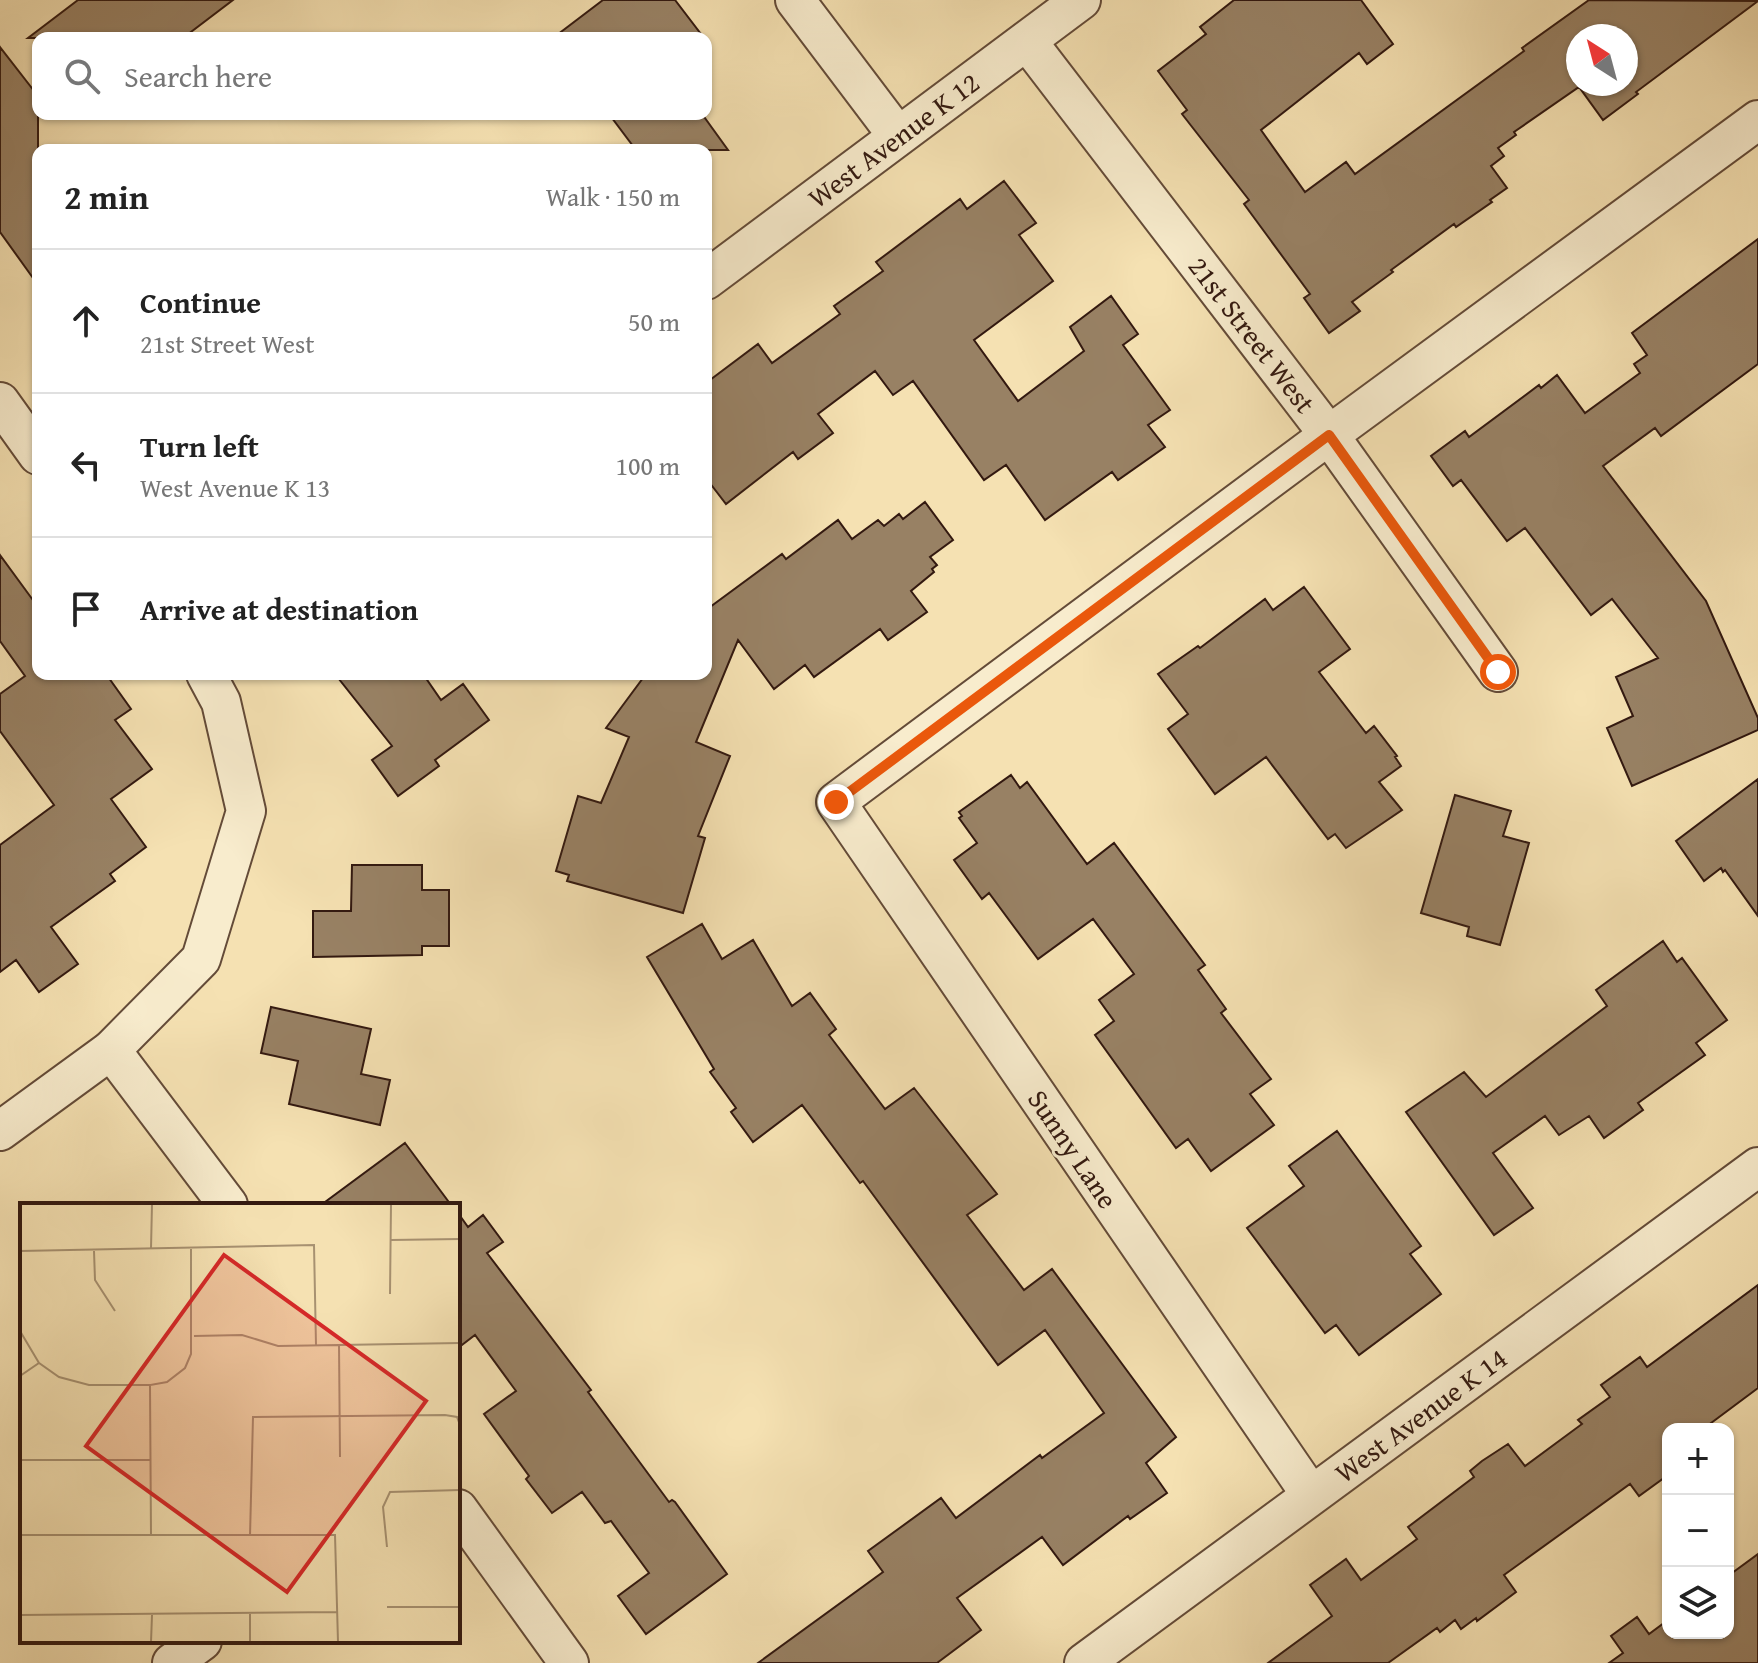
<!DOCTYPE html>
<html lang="en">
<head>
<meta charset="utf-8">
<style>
  body { margin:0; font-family:"Gentium Book Plus",serif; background:#f6f6f6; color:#222 }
  .controls { position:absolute; right:24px; bottom:24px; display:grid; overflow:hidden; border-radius:16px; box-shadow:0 2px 6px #0004 }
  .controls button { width:72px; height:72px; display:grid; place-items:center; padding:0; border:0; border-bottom:2px solid #e0e0e0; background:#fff; color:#222; font:40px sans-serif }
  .compass { position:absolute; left:1566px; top:24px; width:72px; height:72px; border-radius:50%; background:#fff; box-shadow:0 2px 6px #0004; rotate:324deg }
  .stop { position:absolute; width:24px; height:24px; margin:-18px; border:6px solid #ea580c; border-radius:50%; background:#fff }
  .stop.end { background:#ea580c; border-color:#fff; box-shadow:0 2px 8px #0008 }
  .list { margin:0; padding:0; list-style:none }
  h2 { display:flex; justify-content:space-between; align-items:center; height:104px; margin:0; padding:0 32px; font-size:34px }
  h2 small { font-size:26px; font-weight:400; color:#767676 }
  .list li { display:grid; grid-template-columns:52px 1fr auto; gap:24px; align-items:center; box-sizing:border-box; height:144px; padding:0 32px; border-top:2px solid #e0e0e0 }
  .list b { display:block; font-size:30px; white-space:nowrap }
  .list p { margin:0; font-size:26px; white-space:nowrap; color:#767676 }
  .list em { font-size:26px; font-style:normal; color:#767676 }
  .icon { flex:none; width:44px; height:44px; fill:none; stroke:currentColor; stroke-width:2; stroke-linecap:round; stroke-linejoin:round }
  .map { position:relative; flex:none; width:1758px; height:1663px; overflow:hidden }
  .search { position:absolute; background:#fff; box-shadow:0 2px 6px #0004; left:32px; top:32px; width:680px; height:88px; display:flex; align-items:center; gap:20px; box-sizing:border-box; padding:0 28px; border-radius:16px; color:#767676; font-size:30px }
  .panel { position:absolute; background:#fff; box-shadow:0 2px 6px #0004; left:32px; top:144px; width:680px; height:536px; border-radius:16px }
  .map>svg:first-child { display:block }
  .building { fill:#988164; stroke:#331910; stroke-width:2; fill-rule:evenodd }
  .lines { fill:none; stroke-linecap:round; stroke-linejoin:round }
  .street-casing { stroke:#644b38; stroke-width:42 }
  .street { stroke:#f8eccd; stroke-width:38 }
  .route { stroke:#ea580c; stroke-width:10 }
  .labels { text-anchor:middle; stroke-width:6; stroke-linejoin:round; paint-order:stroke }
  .street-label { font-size:28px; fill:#331910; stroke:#f8eccd }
  .inset-road { fill:none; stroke:#a79171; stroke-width:2 }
  .view { fill:#d62828; fill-opacity:0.15; stroke:#d62828; stroke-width:4 }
  .inset-edge { fill:none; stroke:#331910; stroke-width:4 }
</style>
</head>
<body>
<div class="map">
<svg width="1758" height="1663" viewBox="0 0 1758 1663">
  <rect width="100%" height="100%" fill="#f5e1b2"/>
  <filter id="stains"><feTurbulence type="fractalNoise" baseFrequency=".0025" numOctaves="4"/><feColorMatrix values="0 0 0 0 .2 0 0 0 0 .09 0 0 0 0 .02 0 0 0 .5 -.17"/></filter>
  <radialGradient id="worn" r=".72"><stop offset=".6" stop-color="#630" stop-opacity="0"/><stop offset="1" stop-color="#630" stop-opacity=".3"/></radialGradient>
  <path class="building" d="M78 0H233L183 38H28Z
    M603 0H675L704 38H553Z
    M1234 0H1361L1393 44 1367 64 1359 53 1261 130 1305 192 1346 162 1355 174 1524 51 1522 48 1589 0 1758 1 1636 92 1638 94 1603 120 1579 87 1514 132 1516 135 1498 148 1504 156 1491 166 1507 188 1490 200 1492 202 1456 227 1454 224 1391 270 1393 272 1352 302 1360 311 1329 333 1304 298 1310 294 1244 204 1249 200 1182 114 1187 110 1158 71 1206 34 1200 27ZM1578 36H1626V84H1578Z
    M0 47 38 96V285L0 232Z
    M609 114H702L728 150H636Z
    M1004 181 1036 223 1019 235 1053 281 974 340 1018 401 1084 351 1070 327 1111 296 1138 334 1123 345 1170 410 1148 425 1165 447 1118 480 1112 472 1045 520 1006 465 984 480 913 381 893 395 875 371 818 414 833 433 798 459 793 452 726 504 706 478V383L758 344 772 363 840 314 834 306 883 271 876 262 960 199 967 209Z
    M1758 239V364L1661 436 1655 428 1603 466 1706 601 1758 718V730L1632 786 1607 728 1633 716 1616 677 1658 658 1612 599 1591 615 1525 528 1507 541 1461 480 1453 486 1431 456 1465 431 1469 437 1539 385 1541 388 1557 375 1585 413 1640 373 1634 364 1647 355 1632 333Z
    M925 502 953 540 930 557 937 565 932 569 934 572 911 591 927 612 888 640 880 629 814 677 805 665 774 689 738 640 696 742 730 756 698 836 705 838 683 913 567 881 569 875 556 871 578 796 601 803 629 737 606 728 646 674H706V610L782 554 786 559 838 520 852 539 878 520 884 526 899 514 903 519Z
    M0 555 38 607V674H106L131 709 115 720 152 769 111 799 146 847 110 874 115 881 51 927 78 964 39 992 16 960 0 972V845L54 805 0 731V694L25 676 0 641Z
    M1304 587 1350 649 1319 672 1366 733 1374 726 1397 756 1395 757 1401 766 1379 782 1402 810 1346 848 1335 834 1328 839 1266 757 1215 794 1168 729 1188 714 1158 674 1198 646 1200 648 1265 599 1273 610Z
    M335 674H423L441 700 463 684 489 720 435 760 439 766 398 796 372 760 392 746Z
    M1011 775 1020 788 1027 782 1087 864 1114 843 1205 965 1198 970 1226 1009 1221 1013 1271 1079 1250 1094 1274 1125 1211 1171 1188 1139 1176 1148 1095 1035 1114 1021 1099 1000 1134 974 1093 919 1038 959 989 893 982 899 954 860 977 843 959 818 962 816 959 812Z
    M1758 779V916L1725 870 1723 872 1721 868 1704 881 1676 841Z
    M1455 795 1511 811 1503 836 1529 843 1500 945 1467 936 1469 927 1421 913Z
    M352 865H422V890H449V946H422V955L313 957V911H351Z
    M702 924 722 959 753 940 792 1006 810 993 836 1029 829 1035 885 1109 914 1088 997 1194 967 1215 1024 1290 1052 1269 1176 1437 1146 1463 1167 1493 1130 1519 1128 1516 1063 1565 1042 1537 957 1598 981 1630 937 1663H758L883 1572 868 1551 941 1498 956 1518 1040 1455 1042 1458 1104 1413 1045 1330 998 1365 863 1181 860 1183 802 1105 753 1142 731 1112 736 1108 710 1072 714 1069 647 957Z
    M1663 941 1677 962 1682 958 1727 1020 1696 1043 1705 1055 1638 1103 1643 1110 1604 1138 1589 1116 1559 1135 1545 1116 1493 1153 1533 1208 1494 1235 1406 1112 1464 1072 1486 1097 1607 1006 1596 990Z
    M271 1007 371 1029 361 1074 390 1080 380 1125 289 1104 298 1061 261 1053Z
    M1337 1131 1421 1246 1410 1254 1441 1294 1359 1355 1336 1325 1325 1333 1247 1228 1304 1186 1289 1166Z
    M405 1143 451 1205H321Z
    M458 1213 468 1227 483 1215 503 1242 487 1253 591 1390 588 1392 669 1502 672 1500 675 1502 727 1574 646 1634 618 1596 649 1573 611 1521 605 1523 582 1492 552 1513 526 1479 529 1476 484 1414 516 1391 475 1335 458 1348Z
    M1758 1285V1388L1703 1429H1668V1475L1639 1496 1630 1484 1504 1575 1516 1592 1477 1621 1476 1618 1461 1629 1455 1620 1440 1632 1437 1628 1388 1663H1268L1332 1616 1310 1585 1346 1559 1361 1580 1417 1539 1408 1527 1474 1477 1470 1471 1482 1461 1508 1444 1525 1466 1582 1424 1578 1420 1610 1397 1601 1385 1640 1357 1647 1367Z
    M1758 1554V1663H1609L1623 1653 1611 1636 1637 1617 1649 1634 1668 1620V1633H1728V1576Z"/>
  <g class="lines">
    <g class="street-casing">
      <g id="street">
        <path d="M795 0 897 135"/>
        <path id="s1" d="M1027 41 1329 435 1498 672"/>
        <path id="s2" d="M706 280 1081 0"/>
        <path d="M0 402 38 455"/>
        <path d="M206 674 221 702 246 811 201 959 111 1050 228 1205"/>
        <path d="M0 1131 111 1050"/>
        <path d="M1311 1495 836 802 1329 435 1758 120"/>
        <path d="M458 1509 569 1663"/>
        <path d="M172 1663 202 1641"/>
        <path id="s3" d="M1084 1663 1758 1167"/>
      </g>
    </g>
    <use href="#street" class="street"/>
  </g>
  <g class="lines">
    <path class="route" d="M836 802 1329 435 1498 672"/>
  </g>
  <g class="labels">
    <g class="street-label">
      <text dy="10" stroke="none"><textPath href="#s2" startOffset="234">West Avenue K 12</textPath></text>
      <text dy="10" stroke="none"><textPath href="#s1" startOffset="370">21st Street West</textPath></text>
      <text transform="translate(1073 1149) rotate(56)" y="10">Sunny Lane</text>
      <text dy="10" stroke="none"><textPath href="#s3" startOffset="418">West Avenue K 14</textPath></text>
    </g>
  </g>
  <g transform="translate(20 1203)">
    <rect width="440" height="440" fill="#f5e1b2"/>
    <path class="inset-road" d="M371 37 440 36M131 45 132 1M0 48 294 42 296 142M74 48 75 77 95 108M370 91 371 1M0 128 19 160M174 133 222 132 258 143 440 140M319 142 320 254M0 173 19 160 39 174 69 182H130M0 257H131M0 332H315L318 439M131 333 130 182 147 179 165 165 171 151V46M230 333 233 214 425 212 437 214 440 222M367 344 363 304 370 289 440 287M367 404H440M230 409V439M0 412 318 409M131 439 132 412M439 439 440 395"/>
    <path class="view" d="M204 52 406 198 267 389 66 243Z"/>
    <rect width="440" height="440" class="inset-edge"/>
  </g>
  <rect width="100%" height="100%" filter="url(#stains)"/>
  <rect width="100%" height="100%" fill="url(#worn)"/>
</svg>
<div class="controls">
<button>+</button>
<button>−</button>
<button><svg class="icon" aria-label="layers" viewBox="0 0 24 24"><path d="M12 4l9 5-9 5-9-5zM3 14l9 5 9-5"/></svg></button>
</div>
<svg class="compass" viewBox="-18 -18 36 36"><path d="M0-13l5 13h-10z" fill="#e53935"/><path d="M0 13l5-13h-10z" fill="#767676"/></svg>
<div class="stop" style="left:1498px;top:672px"></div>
<div class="stop end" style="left:836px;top:802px"></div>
<div class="search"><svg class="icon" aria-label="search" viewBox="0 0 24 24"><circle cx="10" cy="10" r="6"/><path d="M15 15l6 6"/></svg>Search here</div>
<section class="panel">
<h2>2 min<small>Walk · 150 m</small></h2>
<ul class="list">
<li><svg class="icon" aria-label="ahead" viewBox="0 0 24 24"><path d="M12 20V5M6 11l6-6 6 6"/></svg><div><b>Continue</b><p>21st Street West</p></div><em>50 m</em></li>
<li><svg class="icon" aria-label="left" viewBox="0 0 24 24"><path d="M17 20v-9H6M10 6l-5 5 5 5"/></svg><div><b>Turn left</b><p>West Avenue K 13</p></div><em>100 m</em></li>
<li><svg class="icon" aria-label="arrive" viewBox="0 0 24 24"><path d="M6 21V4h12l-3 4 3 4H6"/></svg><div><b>Arrive at destination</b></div></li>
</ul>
</section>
</div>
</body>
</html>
